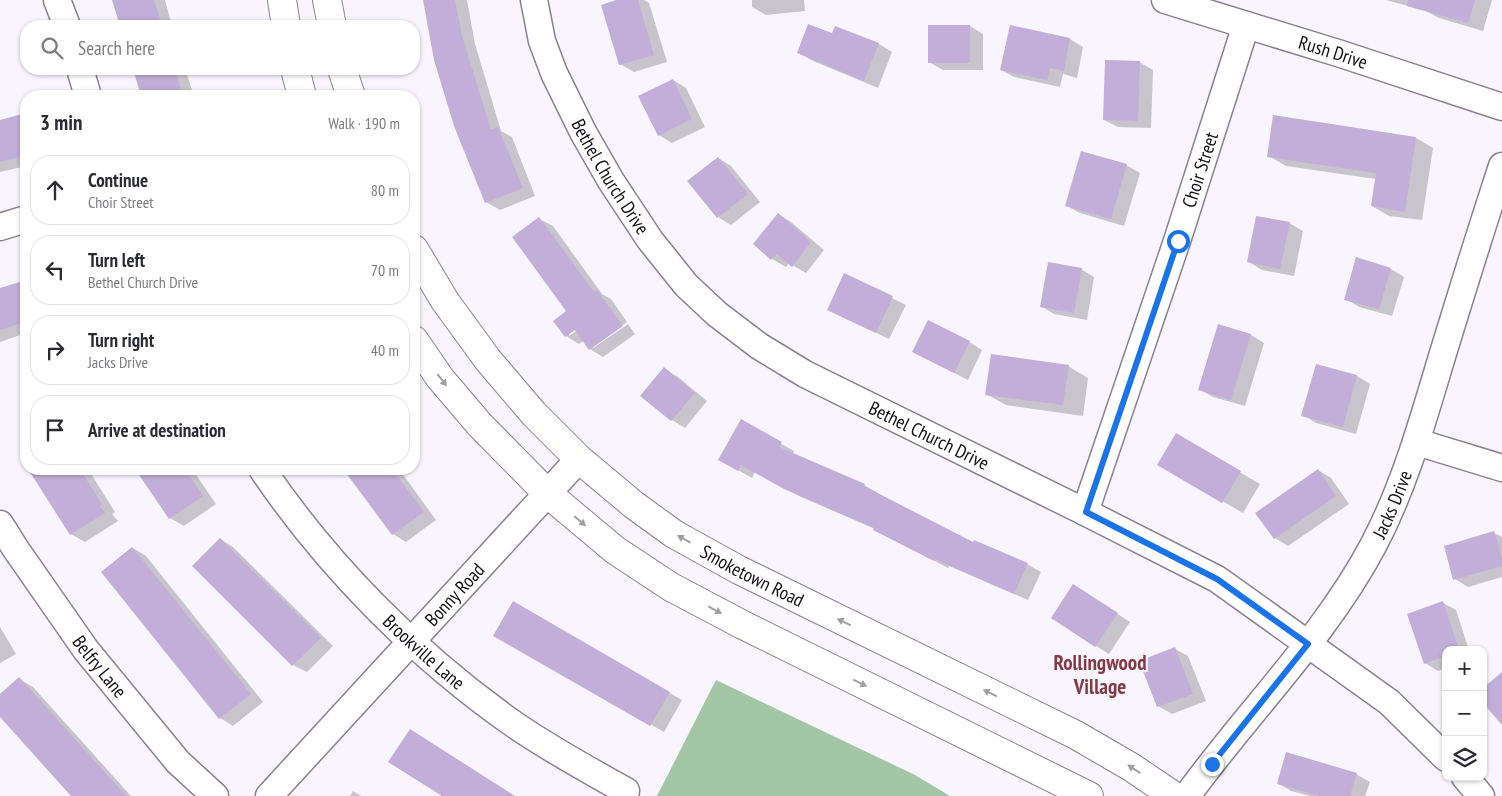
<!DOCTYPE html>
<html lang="en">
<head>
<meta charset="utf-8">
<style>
  body { margin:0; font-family:"PT Sans Narrow",sans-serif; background:#f7f7f7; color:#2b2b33 }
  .controls { position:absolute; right:15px; bottom:15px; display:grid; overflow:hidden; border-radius:10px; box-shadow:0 1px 4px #0004 }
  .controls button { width:45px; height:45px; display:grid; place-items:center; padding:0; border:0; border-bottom:1px solid #e1e1e2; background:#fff; color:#2b2b33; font:25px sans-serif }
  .stop { position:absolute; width:15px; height:15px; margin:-11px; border:4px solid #1a73e8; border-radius:50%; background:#fff }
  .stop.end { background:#1a73e8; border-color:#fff; box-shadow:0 1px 5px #0008 }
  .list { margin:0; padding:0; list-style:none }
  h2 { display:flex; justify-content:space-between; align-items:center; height:65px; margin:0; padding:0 20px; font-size:21px }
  h2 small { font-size:16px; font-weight:400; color:#7c7c81 }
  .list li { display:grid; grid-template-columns:32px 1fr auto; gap:15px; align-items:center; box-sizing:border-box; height:70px; margin:0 10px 10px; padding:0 10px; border:1px solid #e1e1e2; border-radius:20px }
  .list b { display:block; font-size:19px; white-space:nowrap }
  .list p { margin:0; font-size:16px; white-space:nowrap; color:#7c7c81 }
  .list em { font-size:16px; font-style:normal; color:#7c7c81 }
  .icon { flex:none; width:28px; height:28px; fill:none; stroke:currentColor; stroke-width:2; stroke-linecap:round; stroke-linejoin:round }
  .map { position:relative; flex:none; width:1502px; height:796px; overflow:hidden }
  .search { position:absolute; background:#fff; box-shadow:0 1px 4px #0004; left:20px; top:20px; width:400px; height:55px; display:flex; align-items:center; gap:12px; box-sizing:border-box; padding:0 18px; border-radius:20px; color:#7c7c81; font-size:19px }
  .panel { position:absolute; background:#fff; box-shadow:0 1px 4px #0004; left:20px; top:90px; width:400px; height:385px; border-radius:20px }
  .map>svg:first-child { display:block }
  .forest { fill:#a3c7a4 }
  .shadow { fill:#0003; fill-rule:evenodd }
  .building { fill:#c2aed9 }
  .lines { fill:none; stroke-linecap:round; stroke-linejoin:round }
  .street-casing { stroke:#898193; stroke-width:29 }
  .secondary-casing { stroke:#898193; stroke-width:30 }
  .street { stroke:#fff; stroke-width:26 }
  .secondary { stroke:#fff; stroke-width:28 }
  .oneway { fill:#a09fa1 }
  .route { stroke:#1a73e8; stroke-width:6 }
  .labels { text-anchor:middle; stroke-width:4.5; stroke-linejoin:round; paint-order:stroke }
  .street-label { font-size:19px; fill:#120e15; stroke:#f9f5fe }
  .quarter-label { font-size:21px; font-weight:bold; fill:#843b44; stroke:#f9f5fe }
</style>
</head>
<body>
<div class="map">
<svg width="1502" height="796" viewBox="0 0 1502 796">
  <rect width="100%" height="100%" fill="#f9f5fe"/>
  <path class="forest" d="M716 680 915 775 950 796H657Z"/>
  <path class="shadow" d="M113 0H165L172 26H121Z
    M424 0H467L475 44 501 131 512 137 535 196 500 210 486 202Z
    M620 0H644L649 3 667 62 634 72 620 64Z
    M752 0H804L805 11 766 15 752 7Z
    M1386 0H1492L1483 31 1439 18 1426 11Z
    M970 26 983 34V70H943L929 62Z
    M1011 26 1070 39 1083 47 1077 78 1063 74 1060 87 1014 77 1001 70Z
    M836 27 879 44 892 52 878 88 811 60 798 52 833 35Z
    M1139 62 1153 70 1151 128 1118 127 1104 120Z
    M134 69H185L194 96H143Z
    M673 80 686 88 705 127 672 143 659 135Z
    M26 114V166L0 172V121Z
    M1274 117 1416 138 1433 148 1422 220 1389 216 1372 206 1376 179 1286 166 1269 156Z
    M718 158 731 166 760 202 731 225 718 217 689 181Z
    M1126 165 1140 173 1124 226 1080 213 1067 206Z
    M778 214 791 222 824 250 806 273 789 263 786 267 772 259 755 243Z
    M539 219 553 226 602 294 611 299 627 322 593 345V348L628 324 635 334 603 357 590 349 584 341 579 344 566 336 555 321 568 311ZM580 326 581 328 569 336V333Z
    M1289 223 1303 231 1294 276 1262 270 1249 262Z
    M1081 269 1094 277 1087 320 1054 314 1041 306Z
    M1391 269 1404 277 1392 316 1359 307 1346 299Z
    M845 275 906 305 889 339 842 317Z
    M26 281V333L0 342V289Z
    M1219 326 1251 335 1264 343 1245 406 1213 397 1199 389Z
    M969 342 982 350 968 380 913 352Z
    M1317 365 1357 376 1370 384 1356 434 1316 423 1303 415Z
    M1068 366 1088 378 1083 416 1006 405 986 394Z
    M664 369 678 377 707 401 685 428 672 420 642 396Z
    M741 421 794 451 793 454 864 485 878 493 877 494 974 543 1027 564 1041 572 1028 600 949 566 948 568 875 529 799 496 755 472 752 478 720 460Z
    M1176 435 1260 484 1243 513 1159 464Z
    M26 448V463L20 452Z
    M30 469H88L115 512 112 514 118 521 85 542 71 534Z
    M136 469H192L216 504 184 526 170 518Z
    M344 469H399L436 520 406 542 393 534Z
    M1318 470 1331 478 1349 504 1288 546 1275 538Z
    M1494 533 1502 537V577L1468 587 1455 579Z
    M220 539 233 547 333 646 307 672 293 665Z
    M133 548 146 556 263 702 233 726 220 718Z
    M1087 594 1130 622 1109 654 1052 618Z
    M513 603 682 700 664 732 494 635Z
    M1443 603 1456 610 1469 650H1446V668L1438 671 1425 663Z
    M0 627 16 654 0 663Z
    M1175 649 1188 656 1206 701 1172 714 1158 706Z
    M19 679 33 687 131 796H72L0 715V696Z
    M1356 774 1370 782 1365 796H1310L1291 791 1278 783Z
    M353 791 361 796H350Z"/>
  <path class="building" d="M112 0H154L162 26H120Z
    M423 0H455L462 36 491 130 498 127 523 188 485 203 454 126 434 60Z
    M616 0H638L654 55 619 65 601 5Z
    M1408 0H1475L1468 23 1407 6Z
    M808 24 832 33 835 26 879 43 864 81 797 53Z
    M928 25H970V63H928Z
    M1010 25 1070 38 1064 71 1050 68 1047 80 1000 70Z
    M1105 60 1140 61 1138 121 1103 120Z
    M133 69H175L183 96H141Z
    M673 79 692 119 658 136 638 96Z
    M26 113V155L0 162V120Z
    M1273 115 1416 137 1405 212 1371 206 1376 173 1267 157Z
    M1081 151 1127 164 1111 219 1065 206Z
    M718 157 748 194 717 218 687 181Z
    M778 213 811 242 792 267 777 254 771 260 753 244Z
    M1256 216 1290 222 1280 269 1247 262Z
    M539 217 594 292 597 290 623 326 589 350 575 330 565 337 553 321 566 311 512 237Z
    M1356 257 1391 268 1379 309 1344 300Z
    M1048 262 1082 268 1074 313 1040 307Z
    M844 273 893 296 876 333 827 310Z
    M26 280V322L0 330V288Z
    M928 320 970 341 954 373 912 352Z
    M1218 324 1251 334 1231 400 1198 390Z
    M991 354 1069 365 1063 405 985 395Z
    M1316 364 1357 375 1343 427 1301 416Z
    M664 367 695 393 671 421 640 396Z
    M741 419 782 442 779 447 865 484 864 486 973 542 974 540 1028 563 1014 594 935 559 934 561 873 530 874 528 784 489 741 465 738 471 718 460Z
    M1176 433 1241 471 1222 503 1157 465Z
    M28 469H80L102 504 100 506 105 513 70 535Z
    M135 469H185L203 496 169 519Z
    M343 469H392L424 512 392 535Z
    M1318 469 1336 496 1274 539 1255 513Z
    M1494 531 1502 558V566L1453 580 1444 546Z
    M220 538 321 638 292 666 192 566Z
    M132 547 251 694 219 719 101 572Z
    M1073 584 1118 613 1095 647 1051 618Z
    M513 601 670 692 650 726 493 636Z
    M1443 601 1459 650H1446V656L1424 664 1407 614Z
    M1175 647 1193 694 1157 707 1139 661Z
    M1502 672V725L1483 703V688Z
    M19 677 126 796H71L0 717V694Z
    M410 729 515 796H442L388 762Z
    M1286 752 1357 773 1350 796H1320L1277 784Z"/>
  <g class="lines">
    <g class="street-casing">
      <g id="street">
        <path d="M57 0 67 26"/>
        <path id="s1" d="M534 0 542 41 554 73 583 132 611 181 650 240 686 285 717 314 759 346 805 374 1085 512 1217 579 1389 702 1446 758"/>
        <path id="s2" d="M1165 0 1341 54 1502 107"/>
        <path d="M80 69 88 96"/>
        <path d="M0 227 26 219"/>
        <path d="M1417 442 1502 468"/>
        <path id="s3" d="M262 469C328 567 418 657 515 725 550 749 588 770 626 791"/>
        <path id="s4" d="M1085 512 1177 241 1246 25"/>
        <path id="s5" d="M0 524 15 548 86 650 178 762 215 796"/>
        <path d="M1465 777 1481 796"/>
        <path id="s6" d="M269 796 579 459"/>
        <path id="s7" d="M1187 796C1248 711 1325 637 1374 544 1406 483 1424 416 1444 350 1463 288 1482 227 1502 166"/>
      </g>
    </g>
    <g class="secondary-casing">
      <g id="secondary">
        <path d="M282 0 286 26"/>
        <path d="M327 0 332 26"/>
        <path d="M295 69 302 96"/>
        <path d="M342 69 351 96"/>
        <path id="s8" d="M414 249 445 301 488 360 534 414 579 459 634 505 674 534 739 570 1076 735 1131 767 1174 796"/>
        <path d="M414 340 440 378 480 425 547 493 615 550 671 587 743 625 1089 796"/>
      </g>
    </g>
    <use href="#street" class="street"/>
    <use href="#secondary" class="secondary"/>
  </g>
  <defs><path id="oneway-solid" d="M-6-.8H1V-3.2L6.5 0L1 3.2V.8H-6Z" transform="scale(1.25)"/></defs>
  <g class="oneway">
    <use href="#oneway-solid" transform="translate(442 380) rotate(52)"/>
    <use href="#oneway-solid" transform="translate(580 521) rotate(40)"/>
    <use href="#oneway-solid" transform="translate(684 539) rotate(-151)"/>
    <use href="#oneway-solid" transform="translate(715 610) rotate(28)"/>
    <use href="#oneway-solid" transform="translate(844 622) rotate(-154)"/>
    <use href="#oneway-solid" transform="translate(860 683) rotate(26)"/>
    <use href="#oneway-solid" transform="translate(990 693) rotate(-154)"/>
    <use href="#oneway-solid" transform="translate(1134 769) rotate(-147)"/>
  </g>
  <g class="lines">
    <path class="route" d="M1178 241 1086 512 1217 579 1308 644 1212 764"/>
  </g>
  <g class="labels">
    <g class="street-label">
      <text dy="7" stroke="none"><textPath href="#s2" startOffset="176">Rush Drive</textPath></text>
      <text dy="7" stroke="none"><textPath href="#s4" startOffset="361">Choir Street</textPath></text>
      <text dy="7" stroke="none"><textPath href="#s1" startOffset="194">Bethel Church Drive</textPath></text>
      <text dy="7" stroke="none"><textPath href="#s1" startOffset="614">Bethel Church Drive</textPath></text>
      <text dy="7" stroke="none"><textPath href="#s7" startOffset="358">Jacks Drive</textPath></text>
      <text dy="7" stroke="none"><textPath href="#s8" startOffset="478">Smoketown Road</textPath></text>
      <text dy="7" stroke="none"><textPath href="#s6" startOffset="274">Bonny Road</textPath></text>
      <text dy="7" stroke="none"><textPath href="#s3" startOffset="245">Brookville Lane</textPath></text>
      <text dy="7" stroke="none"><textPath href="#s5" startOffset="174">Belfry Lane</textPath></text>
    </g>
    <g class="quarter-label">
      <text x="1100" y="670">Rollingwood<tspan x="1100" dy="24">Village</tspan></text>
    </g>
  </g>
</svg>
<div class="controls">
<button>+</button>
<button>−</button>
<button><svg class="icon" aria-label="layers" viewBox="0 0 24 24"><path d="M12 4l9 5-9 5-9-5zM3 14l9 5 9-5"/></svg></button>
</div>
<div class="stop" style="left:1178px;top:241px"></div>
<div class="stop end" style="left:1212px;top:764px"></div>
<div class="search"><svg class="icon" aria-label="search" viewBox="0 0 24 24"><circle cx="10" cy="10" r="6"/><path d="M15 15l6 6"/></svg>Search here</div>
<section class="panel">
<h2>3 min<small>Walk · 190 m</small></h2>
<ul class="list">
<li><svg class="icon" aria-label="ahead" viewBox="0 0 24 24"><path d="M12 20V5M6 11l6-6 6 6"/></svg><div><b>Continue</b><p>Choir Street</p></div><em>80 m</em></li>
<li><svg class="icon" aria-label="left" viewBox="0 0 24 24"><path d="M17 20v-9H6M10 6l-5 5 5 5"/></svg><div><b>Turn left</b><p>Bethel Church Drive</p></div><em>70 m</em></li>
<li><svg class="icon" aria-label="right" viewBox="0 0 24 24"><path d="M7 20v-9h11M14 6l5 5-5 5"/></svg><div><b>Turn right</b><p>Jacks Drive</p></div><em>40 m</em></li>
<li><svg class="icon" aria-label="arrive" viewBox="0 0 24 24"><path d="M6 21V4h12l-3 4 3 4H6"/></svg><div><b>Arrive at destination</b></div></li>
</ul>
</section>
</div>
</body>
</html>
